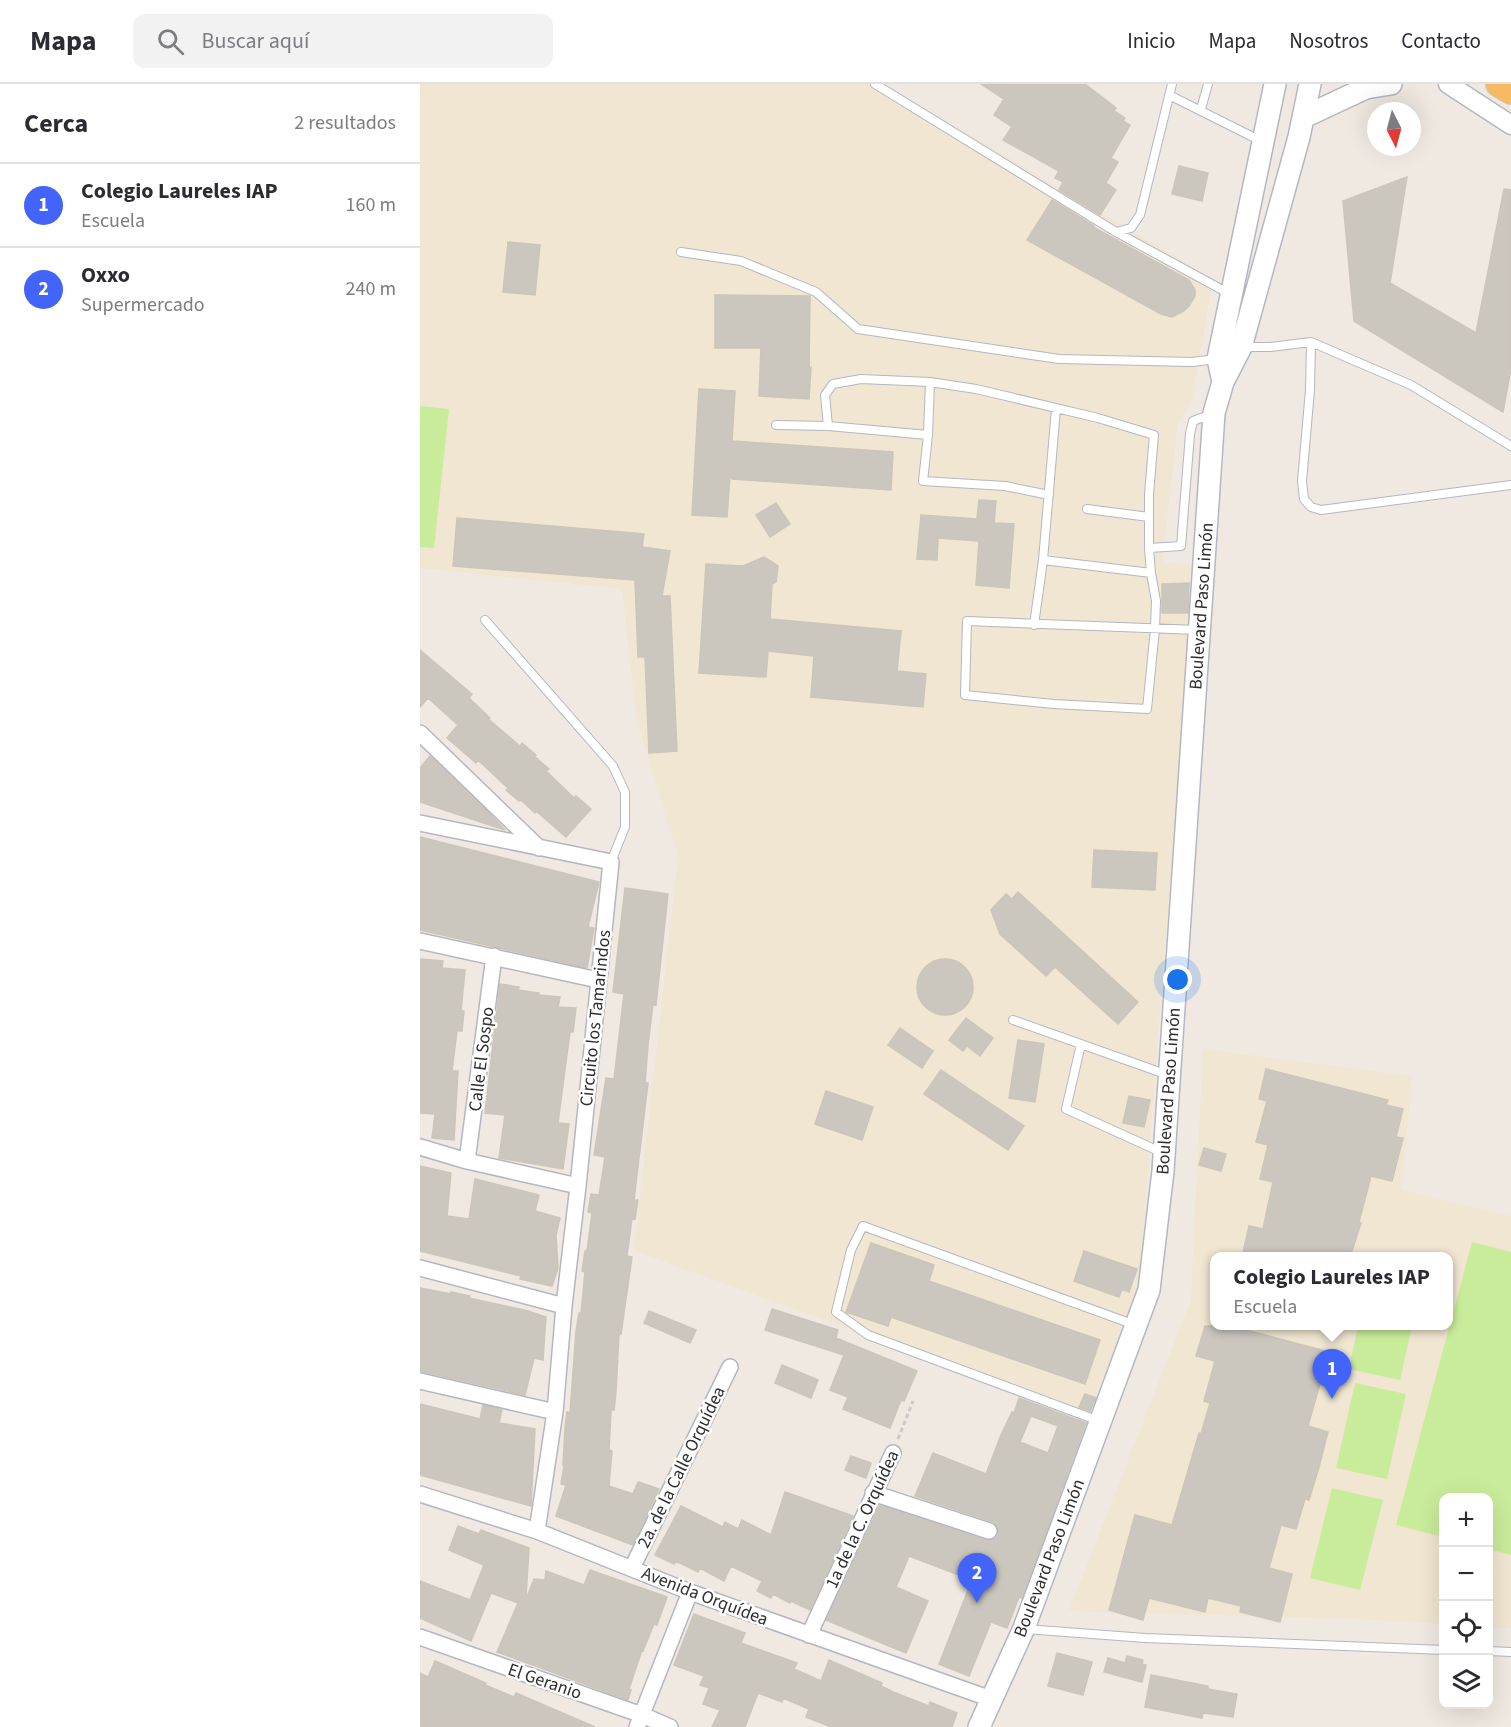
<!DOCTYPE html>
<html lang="es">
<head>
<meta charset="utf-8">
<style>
  body { margin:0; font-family:"Source Sans 3",sans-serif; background:#f2f2f3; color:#2b2b33 }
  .controls { position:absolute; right:18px; bottom:18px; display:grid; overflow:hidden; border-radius:12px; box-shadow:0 6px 24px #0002 }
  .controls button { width:54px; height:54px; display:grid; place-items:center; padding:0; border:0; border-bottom:2px solid #e1e1e2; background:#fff; color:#2b2b33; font:30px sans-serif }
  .compass { position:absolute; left:947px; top:18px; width:54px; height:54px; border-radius:50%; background:#fff; box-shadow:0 6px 24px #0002; rotate:174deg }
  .you { position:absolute; left:758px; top:896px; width:21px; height:21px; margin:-15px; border:4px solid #fff; border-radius:50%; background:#1a73e8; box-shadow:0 0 0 9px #1a73e833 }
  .badge { display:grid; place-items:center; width:39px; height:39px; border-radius:50%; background:#4264fb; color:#fff; font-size:20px; font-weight:700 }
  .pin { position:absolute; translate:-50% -50px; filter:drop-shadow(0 2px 3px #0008) }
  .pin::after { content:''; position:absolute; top:32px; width:21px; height:18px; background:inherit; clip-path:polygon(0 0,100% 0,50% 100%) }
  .popup { position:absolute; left:790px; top:1168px; width:243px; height:78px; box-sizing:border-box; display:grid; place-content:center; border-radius:12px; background:#fff; filter:drop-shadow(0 2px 4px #0005); font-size:20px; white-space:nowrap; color:#7c7c81 }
  .popup b { font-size:22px; color:#2b2b33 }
  .popup::after { content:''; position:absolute; left:50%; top:100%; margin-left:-12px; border:12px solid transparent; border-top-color:#fff }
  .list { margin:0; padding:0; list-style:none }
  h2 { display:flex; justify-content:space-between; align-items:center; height:78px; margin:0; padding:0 24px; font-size:26px }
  h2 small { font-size:20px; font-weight:400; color:#7c7c81 }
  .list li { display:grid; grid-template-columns:39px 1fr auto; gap:18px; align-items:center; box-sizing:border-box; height:84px; padding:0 24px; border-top:2px solid #e1e1e2 }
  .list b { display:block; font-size:22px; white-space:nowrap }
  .list p { margin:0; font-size:20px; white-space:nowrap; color:#7c7c81 }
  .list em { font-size:20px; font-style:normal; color:#7c7c81 }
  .icon { flex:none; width:33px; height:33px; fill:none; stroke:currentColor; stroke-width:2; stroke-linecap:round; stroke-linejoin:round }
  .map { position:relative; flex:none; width:1091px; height:1643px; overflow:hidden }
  header { display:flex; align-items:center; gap:36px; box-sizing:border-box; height:84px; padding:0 30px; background:#fff; border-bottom:2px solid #e1e1e2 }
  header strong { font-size:28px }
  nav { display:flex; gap:33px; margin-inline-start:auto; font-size:21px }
  .search { width:420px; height:54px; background:#f2f2f3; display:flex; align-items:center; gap:15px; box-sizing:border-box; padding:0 21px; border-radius:12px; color:#7c7c81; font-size:22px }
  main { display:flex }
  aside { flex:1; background:#fff }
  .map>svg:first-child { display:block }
  .education { fill:#f0e6d1; fill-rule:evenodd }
  .pitch { fill:#c9ec9a }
  .building { fill:#cbc7bf; stroke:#cbc5ba; stroke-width:1.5; fill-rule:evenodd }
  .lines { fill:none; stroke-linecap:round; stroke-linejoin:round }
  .service-casing { stroke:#b4b7c1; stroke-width:10 }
  .minor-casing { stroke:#b4b7c1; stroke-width:18 }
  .tertiary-casing { stroke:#b4b7c1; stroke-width:21 }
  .secondary-casing { stroke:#b4b7c1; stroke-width:24 }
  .trunk-casing { stroke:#c9c9c9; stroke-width:28 }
  .path { stroke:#c9c9c9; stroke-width:3; stroke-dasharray:4.5 3; stroke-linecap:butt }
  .service { stroke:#fff; stroke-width:8 }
  .minor { stroke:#fff; stroke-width:15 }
  .tertiary { stroke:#fff; stroke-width:18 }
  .secondary { stroke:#fff; stroke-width:21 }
  .trunk { stroke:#f8ba60; stroke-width:26 }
  .labels { text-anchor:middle; stroke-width:5; stroke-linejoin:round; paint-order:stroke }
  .street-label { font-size:18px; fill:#2e2e2e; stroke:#fff }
</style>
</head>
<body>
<header>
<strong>Mapa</strong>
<div class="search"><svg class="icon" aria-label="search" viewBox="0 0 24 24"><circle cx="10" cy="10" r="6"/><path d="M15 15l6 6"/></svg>Buscar aquí</div>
<nav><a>Inicio</a><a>Mapa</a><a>Nosotros</a><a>Contacto</a></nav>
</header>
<main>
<aside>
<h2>Cerca<small>2 resultados</small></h2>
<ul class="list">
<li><span class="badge">1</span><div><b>Colegio Laureles IAP</b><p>Escuela</p></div><em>160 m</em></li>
<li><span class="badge">2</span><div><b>Oxxo</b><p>Supermercado</p></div><em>240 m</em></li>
</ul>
</aside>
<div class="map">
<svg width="1091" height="1643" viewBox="0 0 1091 1643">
  <rect width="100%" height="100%" fill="#efe9e1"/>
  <path class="education" d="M0 0H464L793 195 772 315 758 339 742 479 774 480 719 1203 668 1331 214 1167 258 772 217 636 202 505 0 484Z
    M783 965 992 992 981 1106 1091 1132V1544L1069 1543 1068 1414H1024L1023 1540 939 1535 649 1527 771 1216ZM795 1172H1029V1242H795Z"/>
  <path class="pitch" d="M0 322 29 325 14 464 0 463Z
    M1052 1158 1091 1168V1471L1069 1465 1068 1414H1024L1023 1453 976 1441Z
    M938 1242H992L980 1296 929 1285Z
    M935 1299 986 1310 967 1395 916 1384Z
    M912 1404 963 1416 940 1506 890 1494Z"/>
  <path class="building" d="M561 0H665L696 24 694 27 705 34 703 37 710 41 691 74 698 78 686 99 696 106 680 131 639 106 643 98 635 94 639 87 583 56 592 43 574 31 584 15Z
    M759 82 788 89 782 117 752 110Z
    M987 93 970 199 1056 249 1084 105 1091 106V285L1083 328 934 237 923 117Z
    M632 116 674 142 673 143 769 196 775 206V212L769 222 764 227 752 233 741 230 607 156Z
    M88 158 120 161 115 211 83 208Z
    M295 211 390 212 389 283H391L389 315 339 312 341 264H295Z
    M279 305 315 307 312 357 473 368 471 406 312 395 310 391 307 433 272 431Z
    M559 416 576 417 574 439 594 440 589 504 556 501 559 457 518 454 517 476 497 475 501 431 557 435Z
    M356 419 370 440 350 453 336 431Z
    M37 434 224 450 222 463 250 467 242 512H250L257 667 229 669 225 573H218L215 496 33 482Z
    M344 473 358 482 356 498 352 500 350 535 481 547 477 587 506 590 503 623 391 613 394 572 348 567 346 593 279 589 286 480 323 482Z
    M769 499 768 529H742V500Z
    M0 566 52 610 49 614 70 634 68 635 100 662 102 659 116 671 114 672 129 685 126 687 154 714 156 712 171 725 146 753 116 727 115 729 101 716 99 717 86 706 88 704 58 676 56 679 27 654 38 641 8 614 0 623Z
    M10 672 69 729 85 746 0 718V684Z
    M0 753 179 798 168 843 174 844 167 884 0 846Z
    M674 766 737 769 735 806 672 803Z
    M205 804 248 810 236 921 233 920 228 961 225 999H228L214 1116H218L215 1135 212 1134 207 1172 212 1173 201 1250H199L196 1308 194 1326H191L189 1366 192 1367 189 1402 213 1410 218 1398 239 1405 213 1461 136 1432 146 1401 141 1400 144 1382 143 1381 145 1344 147 1328 150 1329 156 1247 159 1229H161L165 1188 162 1187 165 1167H167L172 1129 168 1128 171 1110 179 1111 185 1073 174 1071 186 994 194 995 204 910 193 908Z
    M598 808 718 918 698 940 635 883 626 892 580 850 571 826 586 810 592 815Z
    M0 875 23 877 22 884 45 886 41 927H44L42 947H37L32 987H38L34 1056 12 1054 15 1030 0 1029Z
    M497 903a28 28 0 1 1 56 0a28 28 0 1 1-56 0Z
    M80 900 99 903 98 906 119 909 118 911 140 913 138 923 156 924 153 948H150L138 1039 149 1040 143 1085 79 1074 85 1031 65 1029Z
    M546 934 573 954 560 972 547 962 543 967 529 956Z
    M480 944 513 967 502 984 468 961Z
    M598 956 624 960 615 1018 589 1014Z
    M846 985 968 1016 966 1021 983 1025 976 1053 983 1054 972 1097 951 1092 939 1138 941 1139 930 1173H822L829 1142 843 1145 853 1098 840 1095 848 1061 836 1058 847 1017 839 1015Z
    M521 986 604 1042 588 1066 504 1010Z
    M406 1007 453 1023 442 1056 395 1040Z
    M709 1012 730 1016 724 1043 703 1039Z
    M784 1064 806 1070 801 1087 779 1081Z
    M0 1082 31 1089 27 1132 49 1135 55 1095 119 1111 115 1127 140 1134 136 1151 138 1184 132 1202 100 1195 101 1192 0 1167Z
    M451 1159 514 1181 509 1197 680 1256 665 1300 471 1233 468 1242 426 1228Z
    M664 1167 717 1185 709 1208 702 1205 699 1213 654 1197Z
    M0 1204 31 1210V1208L50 1212 49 1214 108 1227 126 1233 123 1276 114 1274 105 1311 0 1287Z
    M352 1225 418 1246 416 1254 497 1287 484 1317 481 1316 470 1344 423 1325 428 1313 410 1306 424 1271 345 1246Z
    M229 1227 276 1246 270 1259 224 1239Z
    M785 1242H811L909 1268 888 1342 908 1348 899 1383 889 1416 885 1415 876 1445 861 1441 849 1484 872 1490 860 1538 820 1528 821 1522 788 1514 785 1528 729 1514 723 1536 689 1526 715 1431 752 1441 779 1349 781 1350 790 1319 784 1317 795 1277 776 1272Z
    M362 1281 398 1296 391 1314 355 1299Z
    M665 1310 676 1314 670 1327 659 1323Z
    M599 1314 666 1339 602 1514 599 1513 587 1544 571 1538 549 1592 519 1580 552 1496 489 1472 476 1503 508 1517 486 1569 406 1536 460 1421 566 1456 576 1454 579 1446 573 1438 495 1412 513 1369 566 1390 581 1351 592 1328 594 1329ZM611 1332 638 1342 628 1369 600 1358Z
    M0 1320 60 1335 63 1321 82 1326 79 1339 115 1345 111 1422 0 1391Z
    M431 1372 451 1379 446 1394 425 1386Z
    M365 1408 433 1432 390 1526 371 1517 370 1519 353 1510 351 1514 337 1507 342 1497 311 1482 304 1497 280 1484 278 1488 256 1477 254 1480 235 1471 261 1422 303 1443 305 1438 318 1445 322 1436 351 1451Z
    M38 1442 59 1450 61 1446 109 1464 106 1513H107L114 1495 125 1496 126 1487 164 1501 170 1486 247 1513 237 1541 234 1540 223 1567 222 1566 209 1605 211 1606 208 1616 77 1568 98 1519 71 1509 51 1557 0 1534V1497L50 1516 64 1481 29 1466Z
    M274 1530 325 1549 321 1559 377 1579 374 1585 401 1597 409 1576 462 1599 461 1602 473 1608 509 1622 510 1618 537 1629 532 1643H411L386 1633 389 1625 363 1614 362 1618 338 1609 325 1643H292L300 1626 283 1620 289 1604 280 1601 284 1592 254 1581Z
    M637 1569 672 1578 663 1611 628 1602Z
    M707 1572 723 1576 722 1580 726 1581 722 1598 684 1588 688 1574 705 1579Z
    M15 1577 66 1599 65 1601 94 1613 96 1609 175 1643H0V1589L8 1593Z
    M731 1591 788 1602V1605L817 1610 813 1633 783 1629 782 1634 725 1623Z"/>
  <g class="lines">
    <g class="service-casing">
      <path id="service" d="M455 0 696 148 711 144 720 131 752 0
        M749 11 841 57
        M781 25 788 0
        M696 148 808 209
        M261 168 321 177 396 208 438 245 639 275 772 278 796 275
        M891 258 991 301 1091 362
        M823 263H850L891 258 890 306 882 397 884 415 891 423 901 426 1091 401
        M510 298 508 351 503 397 585 402 629 411
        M356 341 408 342 508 351
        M408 342 405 311 413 300 441 295 510 298 556 305 678 334 734 351 729 410V464L761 462 770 350 773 337 792 330
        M667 425 729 433
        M623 476 731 489 729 464
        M731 489 736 517 735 545 727 625 634 620 545 611 547 537 778 546
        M65 536 193 682 205 708V743L191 778
        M614 541 623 476 636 325
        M593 936 748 991
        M661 960 646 1025 743 1069
        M679 1337 448 1251 416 1228 431 1166 443 1142 715 1241
        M606 1545 725 1554 1024 1566
        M1068 1567 1091 1568"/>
    </g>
    <g class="minor-casing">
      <path id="minor" d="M0 649 119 764
        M0 739 191 778 158 1102 144 1222 135 1328 117 1447
        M0 857 178 896
        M0 1063 47 1077 158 1102
        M47 1077 74 872
        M0 1184 144 1222
        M0 1297 135 1328
        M453 1409 569 1447
        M0 1410 117 1447 270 1508 571 1615
        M212 1484 310 1283
        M389 1551 473 1369
        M0 1553 222 1631 250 1643
        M217 1643 270 1508"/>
    </g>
    <g class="tertiary-casing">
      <path id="tertiary" d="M1028 0 1091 41"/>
    </g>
    <g class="secondary-casing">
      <path id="secondary" d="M884 33 946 4 971 0
        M803 298 798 275 855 0
        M559 1643 604 1544 729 1206 743 1087 794 329 803 298 821 263 879 53 890 0"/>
    </g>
    <g class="trunk-casing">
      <path id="trunk" d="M1079 0 1091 7"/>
    </g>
    <path class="path" d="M478 1355 493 1317"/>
    <use href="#service" class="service"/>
    <use href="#minor" class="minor"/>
    <use href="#tertiary" class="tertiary"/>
    <use href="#secondary" class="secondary"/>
    <use href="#trunk" class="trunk"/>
  </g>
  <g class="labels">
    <g class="street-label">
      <text transform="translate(781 522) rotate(-86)" y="6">Boulevard Paso Limón</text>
      <text transform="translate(175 934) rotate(-84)" y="6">Circuito los Tamarindos</text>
      <text transform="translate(61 975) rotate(-83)" y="6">Calle El Sospo</text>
      <text transform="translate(748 1007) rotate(-86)" y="6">Boulevard Paso Limón</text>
      <text transform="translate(261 1383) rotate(-64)" y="6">2a. de la Calle Orquídea</text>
      <text transform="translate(442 1435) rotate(-65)" y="6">1a de la C. Orquídea</text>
      <text transform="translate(629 1474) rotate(-69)" y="6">Boulevard Paso Limón</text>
      <text transform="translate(285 1512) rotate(21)" y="6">Avenida Orquídea</text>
      <text transform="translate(125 1597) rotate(19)" y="6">El Geranio</text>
    </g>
  </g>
</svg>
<div class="controls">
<button>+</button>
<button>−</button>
<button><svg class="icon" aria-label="locate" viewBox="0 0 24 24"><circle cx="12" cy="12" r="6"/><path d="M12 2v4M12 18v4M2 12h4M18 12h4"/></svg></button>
<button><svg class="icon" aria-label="layers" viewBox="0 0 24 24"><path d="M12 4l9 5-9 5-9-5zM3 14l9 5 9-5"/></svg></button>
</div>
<svg class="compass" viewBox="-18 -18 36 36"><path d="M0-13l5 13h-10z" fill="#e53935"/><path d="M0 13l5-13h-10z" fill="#7c7c81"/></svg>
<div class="you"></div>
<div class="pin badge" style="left:912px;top:1315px">1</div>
<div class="popup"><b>Colegio Laureles IAP</b>Escuela</div>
<div class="pin badge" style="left:557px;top:1519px">2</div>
</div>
</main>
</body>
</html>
